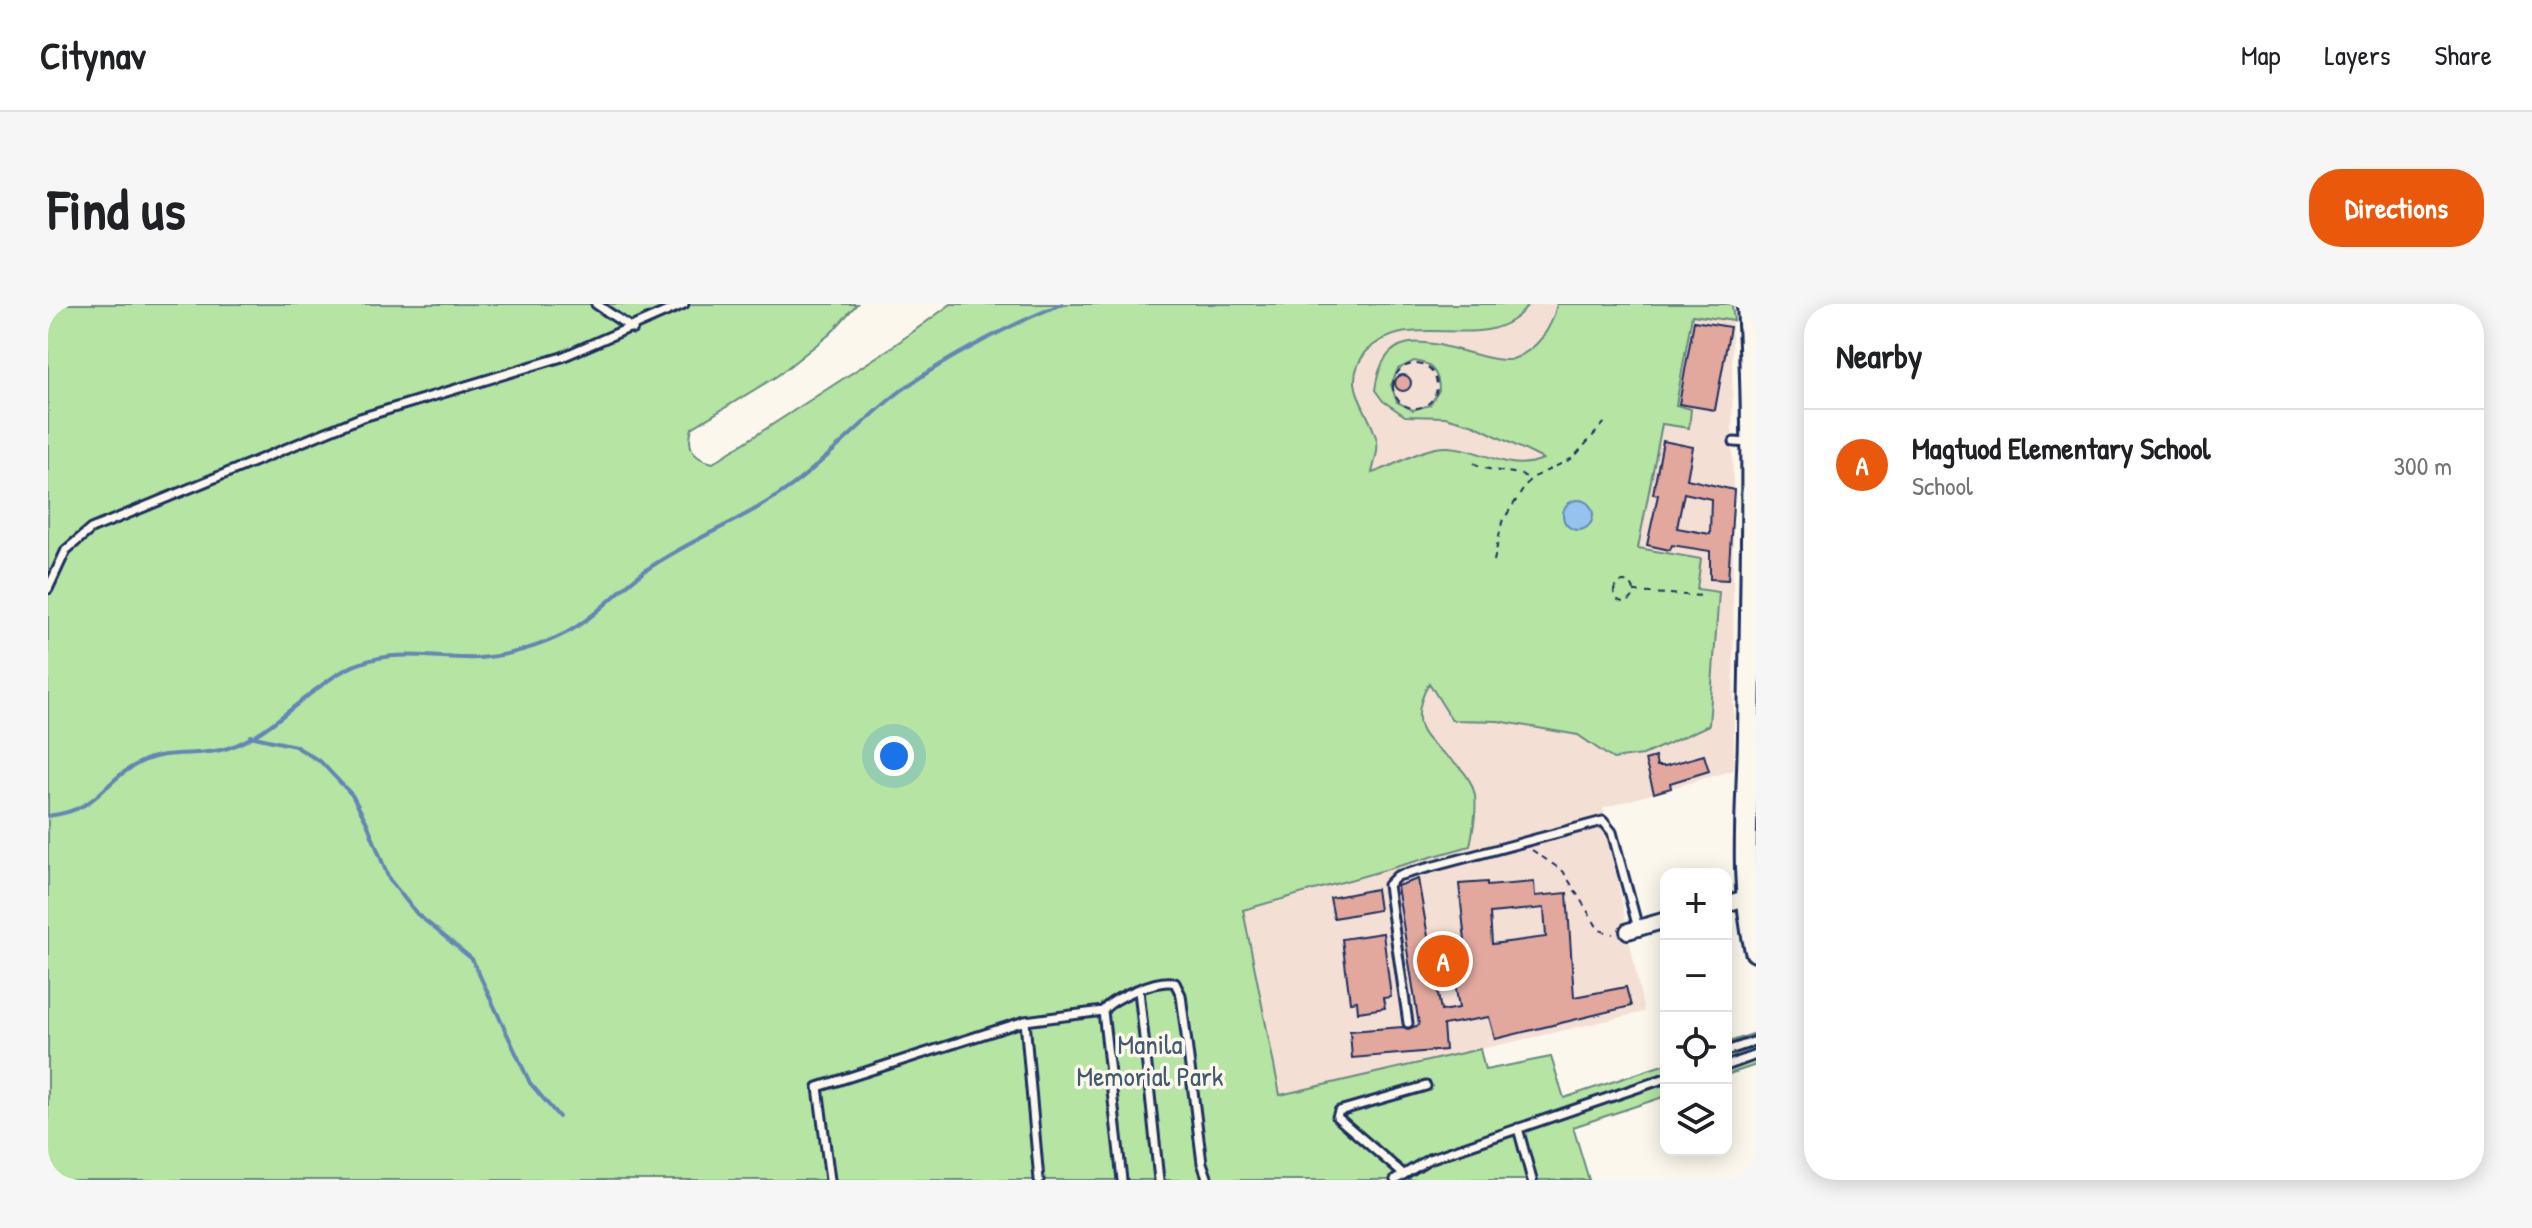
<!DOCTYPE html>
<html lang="en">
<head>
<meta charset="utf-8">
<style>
  body { margin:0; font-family:"Patrick Hand",sans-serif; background:#f6f6f6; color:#202124 }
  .controls { position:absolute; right:24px; bottom:24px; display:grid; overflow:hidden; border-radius:16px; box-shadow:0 4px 20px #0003 }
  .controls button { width:72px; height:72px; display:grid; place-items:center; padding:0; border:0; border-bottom:2px solid #e0e0e0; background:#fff; color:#202124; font:40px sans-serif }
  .you { position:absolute; left:846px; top:452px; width:28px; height:28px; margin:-20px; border:6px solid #fff; border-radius:50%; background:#1a73e8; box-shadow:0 0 0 12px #1a73e833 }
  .badge { display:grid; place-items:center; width:52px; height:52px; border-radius:50%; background:#ea580c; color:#fff; font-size:26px; font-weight:700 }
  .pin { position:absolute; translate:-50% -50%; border:4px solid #fff; box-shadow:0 2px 8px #0006 }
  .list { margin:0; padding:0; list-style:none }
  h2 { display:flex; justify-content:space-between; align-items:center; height:104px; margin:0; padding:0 32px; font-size:34px }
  h2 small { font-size:26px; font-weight:400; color:#757577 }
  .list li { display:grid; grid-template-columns:52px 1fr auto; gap:24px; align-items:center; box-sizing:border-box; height:112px; padding:0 32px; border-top:2px solid #e0e0e0 }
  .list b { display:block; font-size:30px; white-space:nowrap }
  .list p { margin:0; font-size:26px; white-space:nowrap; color:#757577 }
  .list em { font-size:26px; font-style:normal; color:#757577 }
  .icon { flex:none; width:44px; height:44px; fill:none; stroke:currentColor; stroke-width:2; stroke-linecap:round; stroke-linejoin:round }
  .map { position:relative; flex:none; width:1708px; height:876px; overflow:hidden; border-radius:32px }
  header { display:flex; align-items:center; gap:48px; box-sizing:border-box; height:112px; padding:0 40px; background:#fff; border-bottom:2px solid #e0e0e0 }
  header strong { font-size:38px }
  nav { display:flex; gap:44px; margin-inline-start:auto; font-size:28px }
  .intro { display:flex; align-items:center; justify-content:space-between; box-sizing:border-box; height:192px; padding:0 48px }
  h1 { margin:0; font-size:56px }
  .button { padding:20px 36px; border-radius:32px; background:#ea580c; color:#fff; font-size:28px; font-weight:700 }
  main { display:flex; gap:48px; padding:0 48px }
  aside { flex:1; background:#fff; border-radius:32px; box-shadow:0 4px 20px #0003 }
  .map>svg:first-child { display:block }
  .built { fill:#f4dfd5 }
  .green { fill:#b5e4a3; stroke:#688a80; stroke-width:2; fill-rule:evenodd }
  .water { fill:#95c2ef; stroke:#6487b5; stroke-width:2 }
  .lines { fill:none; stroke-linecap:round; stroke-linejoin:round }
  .stream { stroke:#6487b5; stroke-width:4 }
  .building { fill:#e2a89e; stroke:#1b2f5e; stroke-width:2; fill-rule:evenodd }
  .service-casing { stroke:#1b2f5e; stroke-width:13 }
  .minor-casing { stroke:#1b2f5e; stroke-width:20 }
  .secondary-casing { stroke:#1b2f5e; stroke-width:26 }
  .path { stroke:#1b2f5e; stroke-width:2; stroke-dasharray:6 6; stroke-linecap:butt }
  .service { stroke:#fbf7ec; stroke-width:7 }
  .minor { stroke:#fbf7ec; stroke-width:14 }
  .secondary { stroke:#fbf7ec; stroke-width:20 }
  .labels { text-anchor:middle; stroke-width:7; stroke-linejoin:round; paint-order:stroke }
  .park-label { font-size:28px; fill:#425c6f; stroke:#fbf7ec }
</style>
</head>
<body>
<header>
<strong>Citynav</strong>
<nav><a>Map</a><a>Layers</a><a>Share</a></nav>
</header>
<div class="intro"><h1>Find us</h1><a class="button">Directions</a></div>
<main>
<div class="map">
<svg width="1708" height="876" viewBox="0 0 1708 876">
  <rect width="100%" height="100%" fill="#fbf7ec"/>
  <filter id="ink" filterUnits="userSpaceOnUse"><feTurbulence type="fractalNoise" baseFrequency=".0125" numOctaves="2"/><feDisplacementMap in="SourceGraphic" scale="16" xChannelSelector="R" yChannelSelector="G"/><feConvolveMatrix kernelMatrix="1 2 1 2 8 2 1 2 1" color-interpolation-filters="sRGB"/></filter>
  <g filter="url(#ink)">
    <path class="built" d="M1481 0H1684L1686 466 1555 504 1596 708 1232 791 1195 606 1422 541 1427 513V491L1420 476 1379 435 1371 420 1369 405 1375 391 1298 272 1328 133 1306 89 1307 70 1317 50 1354 24 1374 21 1439 26 1457 21Z"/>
    <path class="green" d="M0 0H809L782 30 729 72 644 124C638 144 646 155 665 159L844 43 903 0H1481C1439 57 1365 0 1318 48 1292 80 1319 102 1328 133 1332 145 1326 158 1324 169 1348 162 1375 142 1400 143 1435 144 1459 170 1495 155L1426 121 1397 113 1357 112 1335 97 1327 86C1338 0 1413 57 1462 56 1488 47 1503 27 1509 0H1684L1686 17 1644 11 1628 101 1643 105 1641 124 1614 120 1590 244 1653 255 1649 285 1671 288 1661 421 1595 451 1565 455 1530 431 1450 417 1404 416 1381 379C1344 447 1418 441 1427 492 1429 508 1425 526 1422 542L1195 606 1232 791 1432 745 1437 766 1503 753 1516 794 1618 760V792L1525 823 1541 876H0ZM1366 57C1383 59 1391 69 1391 86L1382 101 1365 106 1349 98 1343 81 1350 65Z
      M1708 729V761L1678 771V739Z"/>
    <path class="water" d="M1515 211a15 15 0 1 1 30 0a15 15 0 1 1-30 0Z"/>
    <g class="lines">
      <path class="stream" d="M202 432 247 442 273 458 304 491 319 519 341 575 369 610 424 655 482 779 511 813
        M0 512C52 506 52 479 91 459 120 444 151 454 180 444 224 429 256 389 295 367 342 341 383 356 431 354 460 352 493 342 518 329 551 311 573 282 604 262 651 231 705 212 750 177 783 151 812 120 845 93 886 60 965 19 1014 0"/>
    </g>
    <path class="building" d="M1646 17 1682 23 1667 106 1631 100Z
      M1347 79a8 8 0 1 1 16 0a8 8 0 1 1-16 0Z
      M1615 137 1645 143 1639 175 1686 186 1680 276 1662 275V247L1624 241 1622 246 1599 241 1610 191 1605 190ZM1636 189 1663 195 1662 230 1629 224Z
      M1656 451 1661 467 1622 479 1623 484 1606 489 1597 456 1607 453 1609 462H1617Z
      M1370 575 1393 707 1411 704 1401 640 1417 637 1411 580 1439 578V582L1486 578 1487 592 1519 589 1526 693 1578 683 1583 702 1447 735 1441 713 1395 721 1397 746 1304 754 1302 727 1355 723 1360 725 1371 721 1349 582ZM1496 604 1498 633 1444 640 1442 609Z
      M1328 585 1331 606 1286 614 1282 594Z
      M1335 629 1343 693 1335 694 1337 704 1310 708 1309 697 1302 698 1294 635Z"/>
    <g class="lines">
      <g class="service-casing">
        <path id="service" d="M548 0 585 25
          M1686 138 1702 139
          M0 285 18 246 43 225 312 114 514 53 636 0
          M1091 686 1111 876
          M977 717 991 876
          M1360 719 1340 581 1349 572 1555 517 1564 528 1590 624
          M1678 747 1708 737
          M1678 762 1708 751
          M1470 824 1484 876
          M1354 869 1289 813 1291 807 1378 782
          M782 876 770 783 977 717 1055 707
          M1074 876 1055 707C1063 694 1113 673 1127 679L1133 691 1154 859 1160 876
          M1347 876 1381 855 1618 774"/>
      </g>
      <g class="minor-casing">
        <path id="minor" d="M1678 600 1697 594
          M1580 627 1618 616"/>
      </g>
      <g class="secondary-casing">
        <path id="secondary" d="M1700 0C1708 143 1703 287 1701 430 1700 504 1691 574 1708 647"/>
      </g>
      <path class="path" d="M1345 82a22 22 0 1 1 44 0a22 22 0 1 1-44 0Z
        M1426 159C1444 170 1463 165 1481 174
        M1446 257 1454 218 1482 175 1525 154 1558 117
        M1566 288a10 10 0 1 1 20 0a10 10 0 1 1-20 0Z
        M1586 288 1655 292
        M1484 546 1515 567 1551 626 1565 630"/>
      <use href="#service" class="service"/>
      <use href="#minor" class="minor"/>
      <use href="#secondary" class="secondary"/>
    </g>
  </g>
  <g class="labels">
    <g class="park-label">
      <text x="1102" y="750">Manila<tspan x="1102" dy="32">Memorial Park</tspan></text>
    </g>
  </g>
</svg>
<div class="controls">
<button>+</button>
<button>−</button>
<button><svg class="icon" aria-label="locate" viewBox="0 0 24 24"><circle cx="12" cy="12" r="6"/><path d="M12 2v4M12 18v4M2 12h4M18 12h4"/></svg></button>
<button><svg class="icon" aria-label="layers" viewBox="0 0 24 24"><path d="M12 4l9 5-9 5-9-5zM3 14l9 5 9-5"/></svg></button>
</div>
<div class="you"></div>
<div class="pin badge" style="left:1395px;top:657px">A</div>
</div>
<aside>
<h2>Nearby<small></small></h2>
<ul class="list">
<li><span class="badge">A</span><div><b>Magtuod Elementary School</b><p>School</p></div><em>300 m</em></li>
</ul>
</aside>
</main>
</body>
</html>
